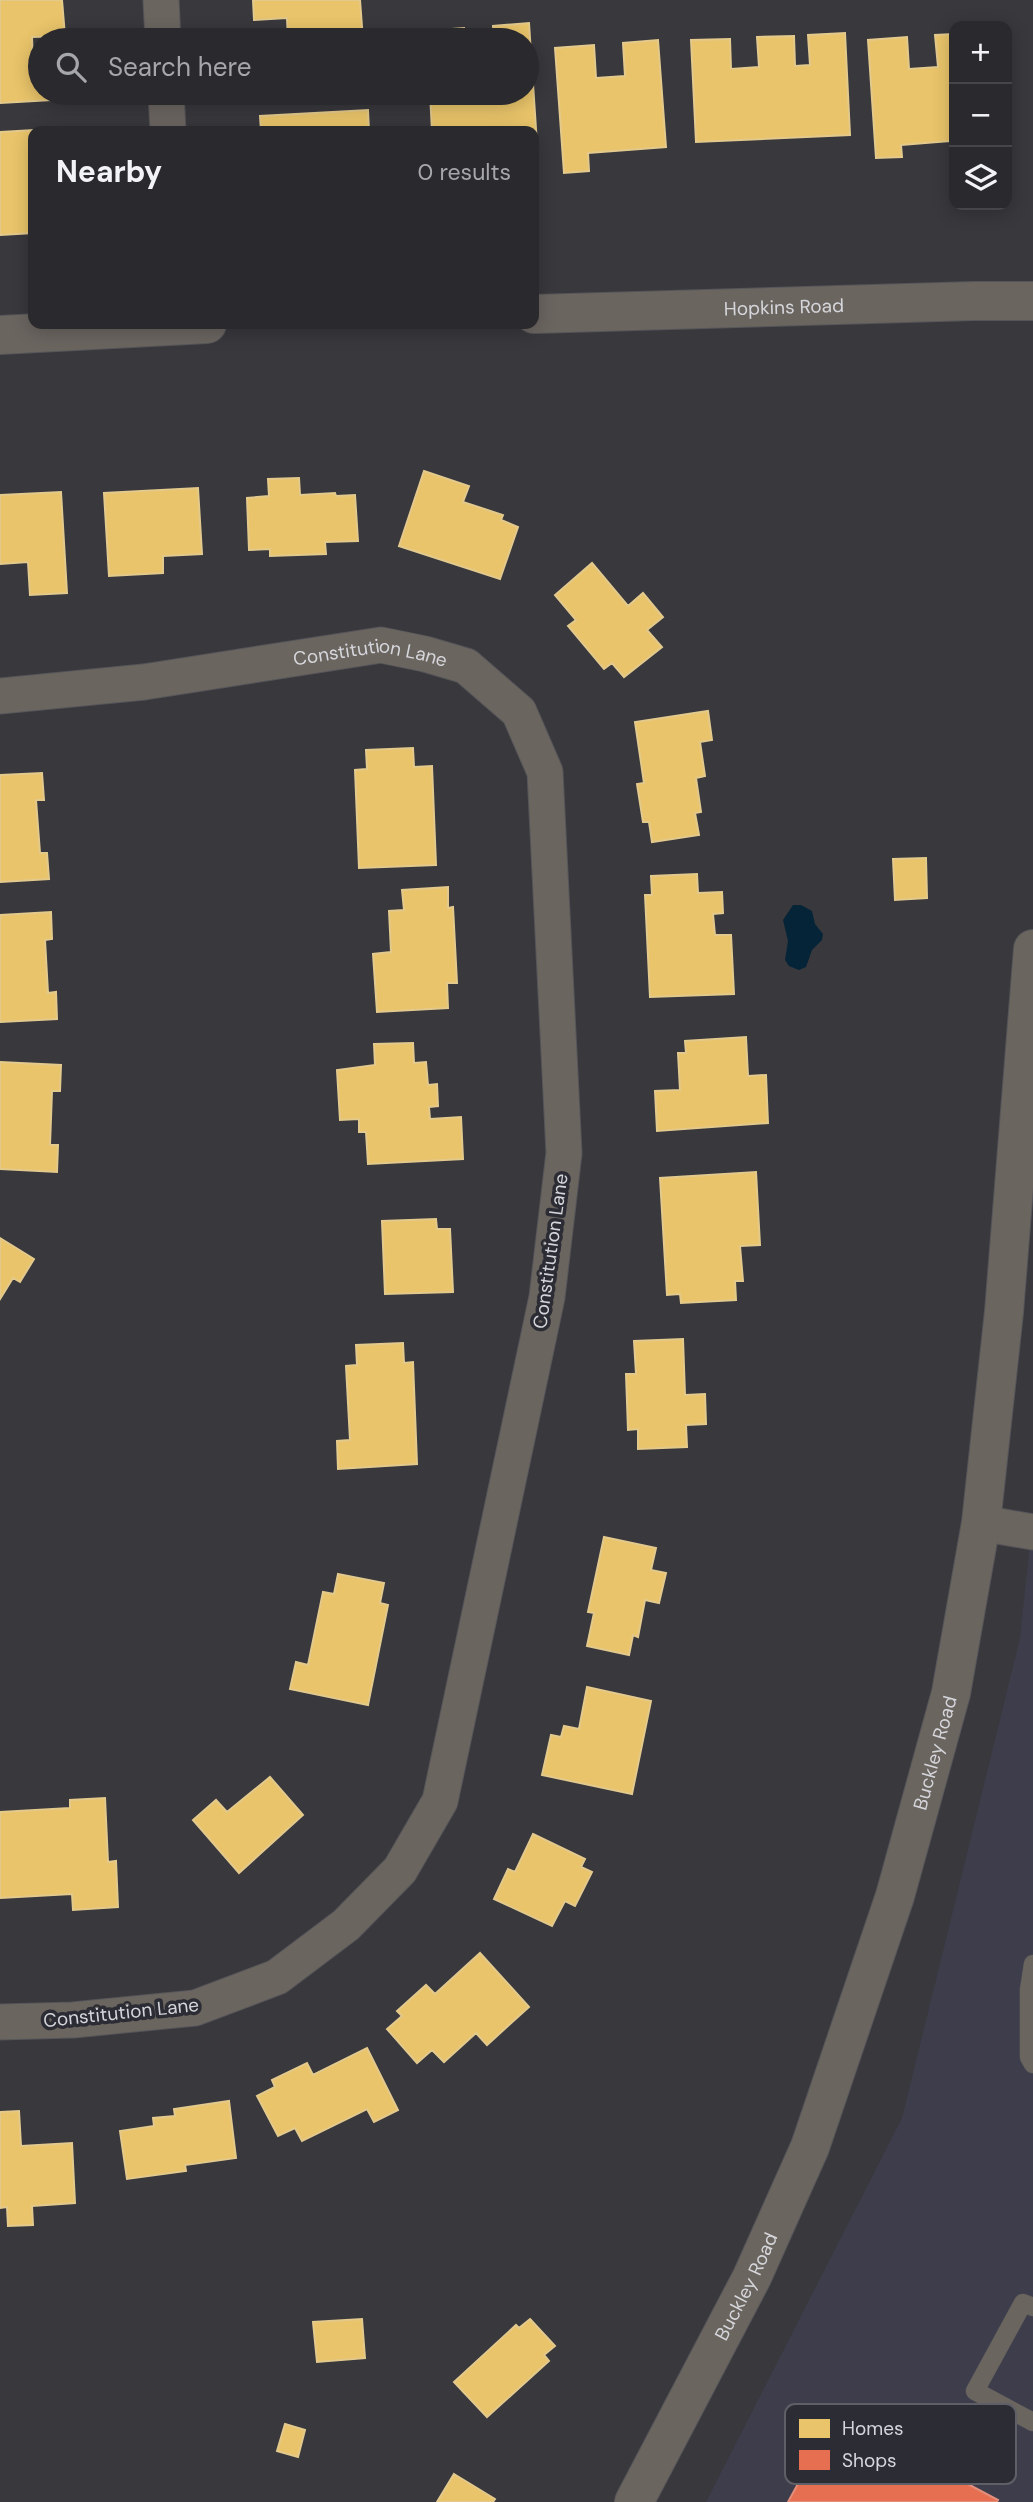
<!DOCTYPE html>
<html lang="en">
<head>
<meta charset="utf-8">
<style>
  body { margin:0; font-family:"DM Sans",sans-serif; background:#323236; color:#f1f3f6 }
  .controls { position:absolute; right:21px; top:21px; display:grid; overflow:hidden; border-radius:14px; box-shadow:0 4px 18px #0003 }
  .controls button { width:63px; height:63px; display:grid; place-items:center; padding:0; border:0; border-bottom:2px solid #46464a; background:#2a2a2e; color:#f1f3f6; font:35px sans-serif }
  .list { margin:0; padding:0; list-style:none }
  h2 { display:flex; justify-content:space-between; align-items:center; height:91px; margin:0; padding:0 28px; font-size:30px }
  h2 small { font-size:23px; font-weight:400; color:#a5a7aa }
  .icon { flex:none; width:38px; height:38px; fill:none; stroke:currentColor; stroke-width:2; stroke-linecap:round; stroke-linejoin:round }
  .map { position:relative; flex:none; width:1033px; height:2502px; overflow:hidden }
  .search { position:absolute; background:#2a2a2e; box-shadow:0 4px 18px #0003; left:28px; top:28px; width:511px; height:77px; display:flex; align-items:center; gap:18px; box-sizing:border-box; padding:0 24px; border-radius:38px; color:#a5a7aa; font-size:26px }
  .panel { position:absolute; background:#2a2a2e; box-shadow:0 4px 18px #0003; left:28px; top:126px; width:511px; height:203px; border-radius:14px }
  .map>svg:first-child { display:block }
  .built { fill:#3d3d4b }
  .water { fill:#052438 }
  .homes { fill:#e9c46a; stroke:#e3c98c; stroke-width:2 }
  .shops { fill:#e76f51; stroke:#e28e7a; stroke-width:2 }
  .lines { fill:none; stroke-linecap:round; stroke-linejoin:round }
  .service-casing { stroke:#555559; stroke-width:19 }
  .minor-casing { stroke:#555559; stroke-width:37 }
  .tertiary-casing { stroke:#555559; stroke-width:40 }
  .service { stroke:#6b6560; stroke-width:18 }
  .minor { stroke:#6b6560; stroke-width:35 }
  .tertiary { stroke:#6b6560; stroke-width:38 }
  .labels { text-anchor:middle; stroke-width:7; stroke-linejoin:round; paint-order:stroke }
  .street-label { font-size:19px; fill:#d5d6db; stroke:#2c2c35 }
  .key { fill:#2c2c35; stroke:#5f5f67; stroke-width:2 }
  .key-label { font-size:19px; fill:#d5d6db }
</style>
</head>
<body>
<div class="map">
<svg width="1033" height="2502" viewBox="0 0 1033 2502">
  <rect width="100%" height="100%" fill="#38383d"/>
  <path class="built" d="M1033 1513V2502H706L902 2118 1020 1638Z"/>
  <path class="water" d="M793 905H801L812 911 815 924 823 934 822 940 812 950 806 967 799 970 789 966 785 960 788 941 783 920Z"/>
  <path class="homes" d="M0 0H62L65 36 32 37 33 66 40 65V93H68L69 99 0 103Z
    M253 0H360L363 40H288L287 18 254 20Z
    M529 23 537 144H534V131H432L430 93H527V40H494L493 26Z
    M464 28 465 40H426L425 31Z
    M845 33 850 135 696 142 691 40 730 39 731 69 759 67 757 37 794 36 795 66 810 65 808 35Z
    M954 34V155H951L950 141 901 145 902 157 876 158 868 40 907 37 909 69 938 67 935 35Z
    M658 40 666 147 588 153 589 171 564 173 555 48 594 45 596 78 625 76 623 43Z
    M368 110 369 131H261L260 116Z
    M69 128V131H33V233L0 235V132Z
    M424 471 469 486 463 502 503 515 501 520 518 527 500 579 399 546Z
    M299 478 300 495 335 493 336 496 355 495 358 541 325 542 326 554 270 556V549L249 550 247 498 269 496 268 479Z
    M198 488 202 554 163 556V573L109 576 104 493Z
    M61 492 67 593 30 595 28 562 0 564V495Z
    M592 563 628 606 643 593 663 617 647 630 662 647 624 677 612 663 604 669 568 626 576 620 555 595Z
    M708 711 712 740 700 742 705 776 696 778 701 812 695 813 699 835 652 842 649 822H643L637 784 644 783 635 722Z
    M413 748 414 767 432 766 436 865 359 868 355 770 367 769 366 750Z
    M42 773 44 800H36L40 853H47L49 879 0 882V775Z
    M926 858 927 898 895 900 893 859Z
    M697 874 698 893 722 892 723 913 713 914 715 935H731L734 994 650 997 645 895H652L651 876Z
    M448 887V908L453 907 457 983H447L448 1008 377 1012 373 954 391 952 389 911 404 910 402 890Z
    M51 912 52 939 45 940 48 993 56 992 57 1019 0 1022V915Z
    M746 1037 748 1076 766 1075 768 1123 657 1131 655 1091 680 1090 678 1053H686L685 1041Z
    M413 1043 414 1063 426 1062 428 1085 437 1084 438 1106 429 1107 430 1119 461 1117 463 1159 368 1164 366 1132H359V1119L340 1120 337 1070 375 1065 374 1044Z
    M0 1062 61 1065 60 1091H52L50 1145H58L57 1172 0 1169Z
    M756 1172 760 1245 740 1246 743 1281H735L736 1300 681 1303 680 1294 667 1295 660 1178Z
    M436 1219 437 1229H450L453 1292 385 1294 382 1221Z
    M0 1238 34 1259 20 1282 13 1278 0 1299Z
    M683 1339 685 1395 705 1394 706 1424 686 1425 687 1447 638 1449V1429L628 1430 626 1374H636L634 1341Z
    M403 1343 404 1363 413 1362 417 1464 338 1469 337 1441 350 1440 346 1366 357 1365 356 1345Z
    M604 1537 656 1548 651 1570 666 1573 659 1603 645 1600 638 1637 633 1635 629 1655 587 1646 594 1613 588 1612Z
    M338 1574 384 1583 380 1603 388 1605 368 1705 290 1689 296 1662 308 1665 323 1592 334 1594Z
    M587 1687 651 1701 632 1794 542 1775 551 1735 561 1737 564 1726 579 1729Z
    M270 1777 303 1815 239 1873 193 1820 216 1800 227 1812Z
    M105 1798 108 1862 116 1861 118 1907 73 1910 72 1894 0 1898V1812L70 1808V1800Z
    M533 1834 585 1859 581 1867 592 1872 575 1906 565 1901 552 1926 494 1899 508 1869 515 1872Z
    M480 1953 529 2007 487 2045 476 2033 444 2062 432 2050 417 2063 387 2029 402 2016 397 2011 426 1985 435 1994Z
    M367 2048 398 2110 374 2122 367 2109 302 2141 295 2128 278 2136 257 2096 275 2087 272 2080 307 2063 313 2075Z
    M229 2101 236 2158 185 2165 186 2171 127 2179 120 2131 154 2126 153 2118 175 2116 174 2109Z
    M19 2111 21 2146 72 2143 75 2203 32 2206 33 2225 8 2226 7 2207 0 2208V2112Z
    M362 2319 365 2358 317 2362 313 2322Z
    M530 2319 555 2346 544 2355 549 2361 487 2417 454 2382 516 2325 519 2328Z
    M285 2424 305 2430 298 2457 277 2451Z
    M454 2474 495 2499 493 2502H437Z"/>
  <path class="shops" d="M836 2414 998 2500 997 2502H788Z"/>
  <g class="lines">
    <g class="service-casing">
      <path id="service" d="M1033 1964 1029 1990V2057L1033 2064
        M1033 2307 1023 2303 975 2391 1033 2422"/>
    </g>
    <g class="minor-casing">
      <g id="minor">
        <path d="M161 0 163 40"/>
        <path d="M166 93 168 131"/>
        <path id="s1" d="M0 696 144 682 381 645 425 654 466 666 519 712 545 772 564 1153 547 1297 440 1801 400 1870 346 1925 277 1977 195 2008 73 2020 0 2022"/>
        <path d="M981 1523 1033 1532"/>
      </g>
    </g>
    <g class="tertiary-casing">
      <g id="tertiary">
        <path id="s2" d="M534 314 974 301H1033"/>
        <path d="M0 335 207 324"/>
        <path id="s3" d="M634 2502 752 2277 810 2147 895 1896 951 1693 981 1523 1004 1312 1033 949"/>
      </g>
    </g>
    <use href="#service" class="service"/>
    <use href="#minor" class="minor"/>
    <use href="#tertiary" class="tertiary"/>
  </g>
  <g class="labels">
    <g class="street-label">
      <text dy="7" stroke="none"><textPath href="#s2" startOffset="250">Hopkins Road</textPath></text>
      <text dy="7" stroke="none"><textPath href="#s1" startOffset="374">Constitution Lane</textPath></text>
      <text transform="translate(550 1251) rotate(-82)" y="7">Constitution Lane</text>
      <text dy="7" stroke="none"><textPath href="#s3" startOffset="810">Buckley Road</textPath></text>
      <text transform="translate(121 2012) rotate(-6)" y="7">Constitution Lane</text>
      <text dy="7" stroke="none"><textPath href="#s3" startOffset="243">Buckley Road</textPath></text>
    </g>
  </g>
  <rect x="785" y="2404" width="231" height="80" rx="10" class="key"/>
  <rect x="799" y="2419" width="31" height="19" fill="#e9c46a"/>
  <rect x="799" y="2450" width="31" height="20" fill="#e76f51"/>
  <g class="key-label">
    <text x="842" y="2435">Homes</text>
    <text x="842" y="2467">Shops</text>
  </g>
</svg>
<div class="controls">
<button>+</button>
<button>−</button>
<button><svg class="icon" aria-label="layers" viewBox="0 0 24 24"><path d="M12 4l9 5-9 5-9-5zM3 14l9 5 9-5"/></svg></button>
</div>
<div class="search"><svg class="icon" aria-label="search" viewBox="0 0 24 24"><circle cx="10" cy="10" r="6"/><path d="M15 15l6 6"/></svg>Search here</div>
<section class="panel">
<h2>Nearby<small>0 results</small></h2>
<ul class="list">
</ul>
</section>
</div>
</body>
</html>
